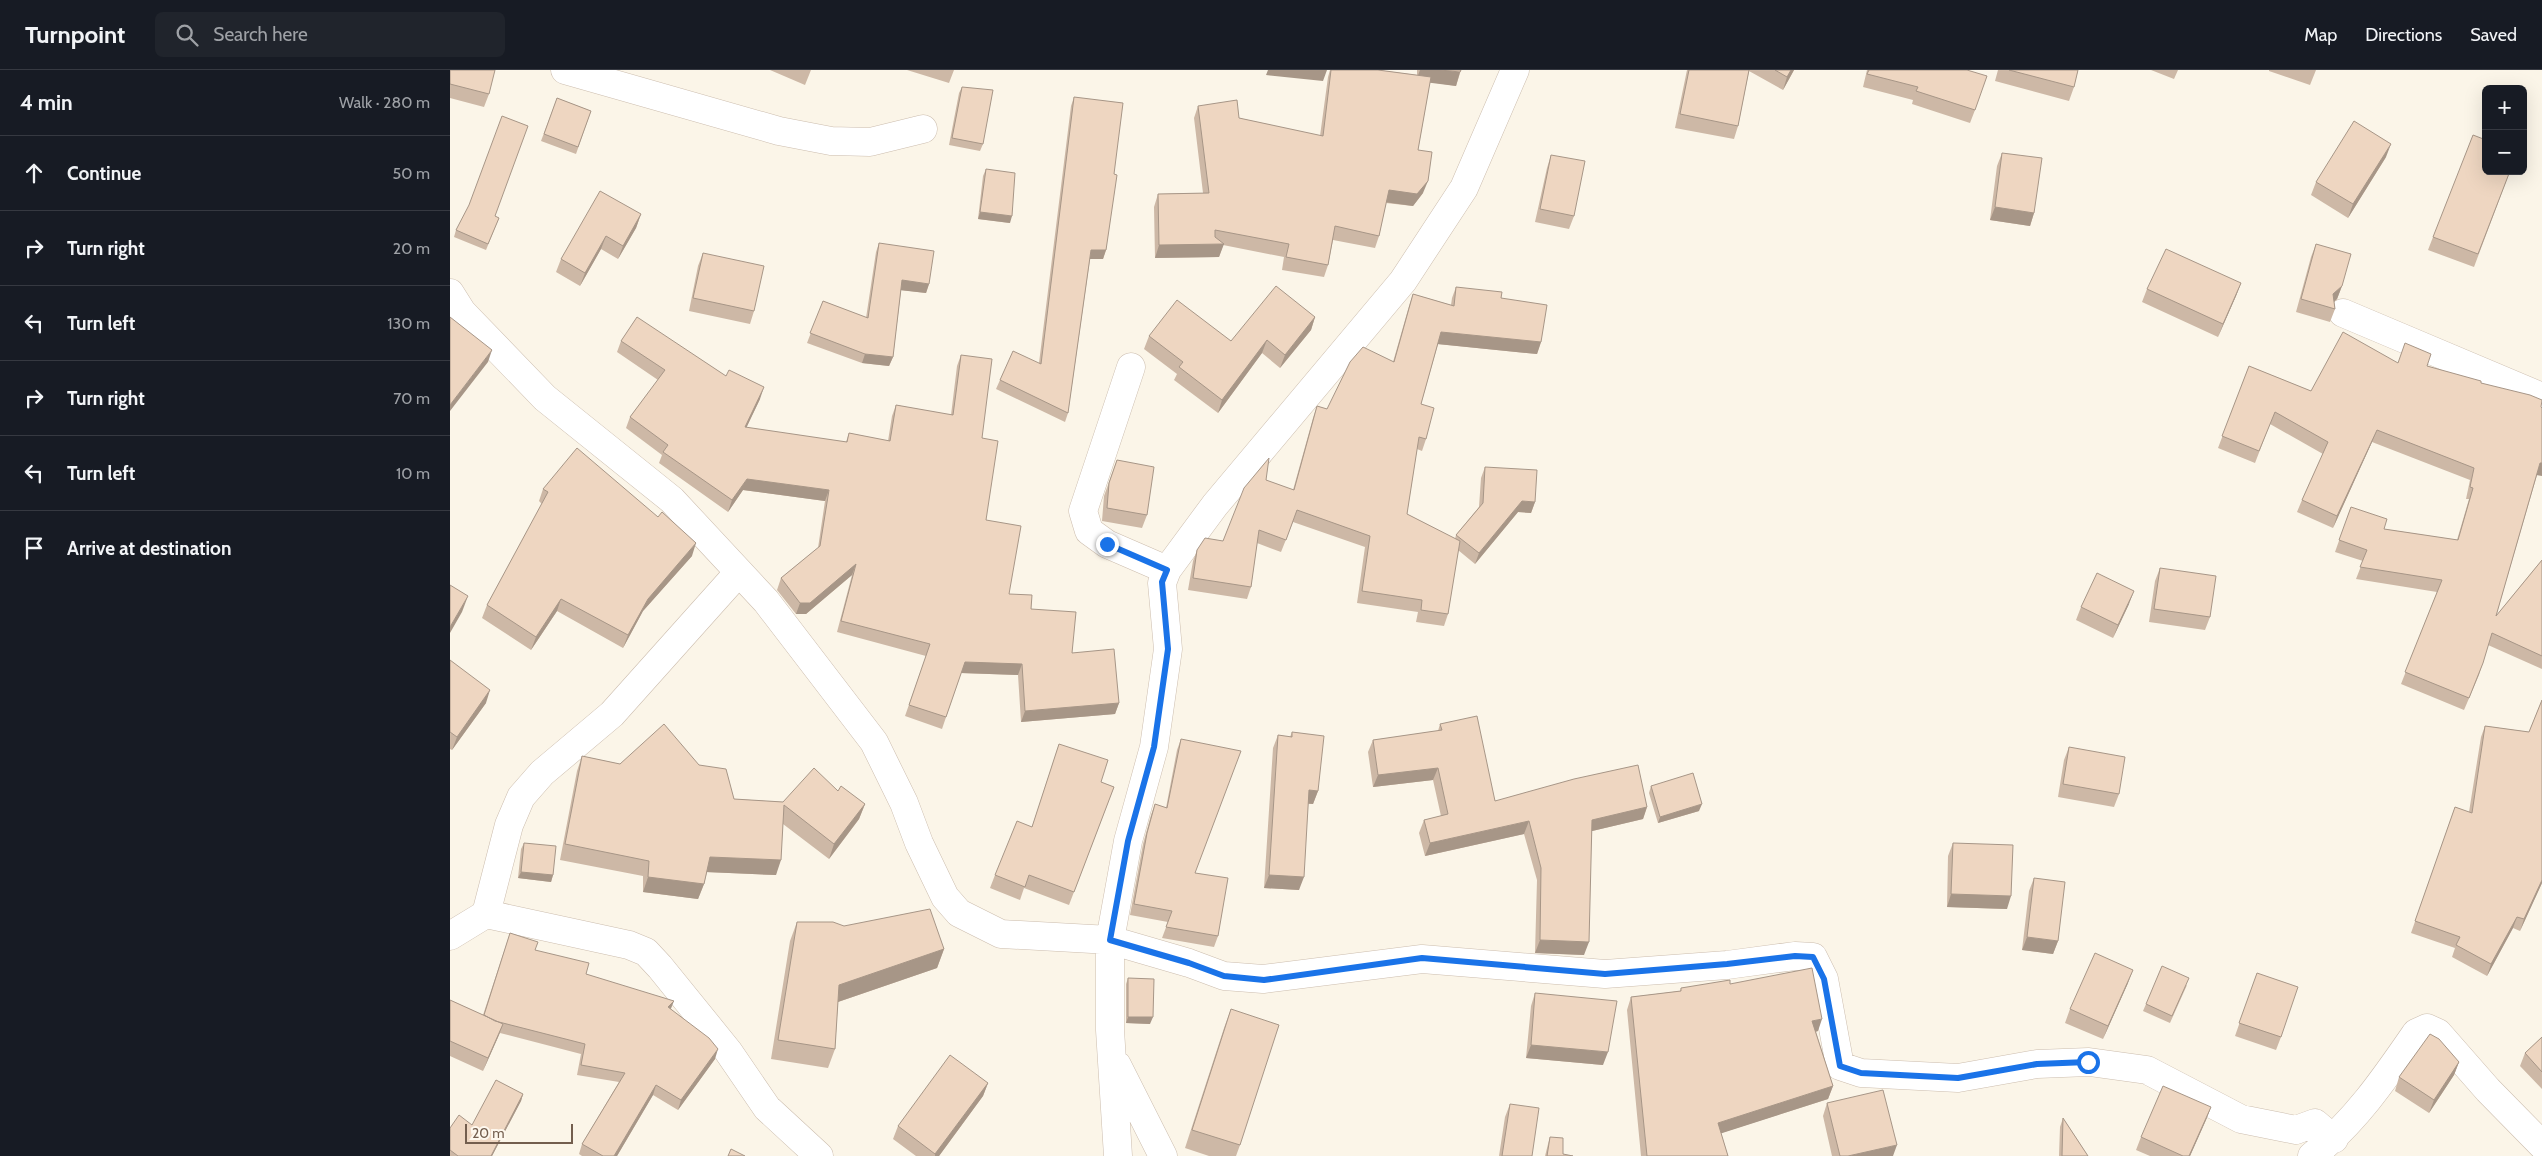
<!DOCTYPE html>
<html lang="en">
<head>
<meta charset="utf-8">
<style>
  body { margin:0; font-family:Cabin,sans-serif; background:#20242c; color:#f1f3f6 }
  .controls { position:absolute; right:15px; top:15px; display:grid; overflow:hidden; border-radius:8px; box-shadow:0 5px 20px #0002 }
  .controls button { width:45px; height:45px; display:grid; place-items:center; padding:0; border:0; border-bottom:1px solid #363941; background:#171b24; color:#f1f3f6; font:25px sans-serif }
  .scale { position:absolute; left:15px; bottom:12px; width:108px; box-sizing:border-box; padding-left:5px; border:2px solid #735e4e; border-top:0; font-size:14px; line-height:18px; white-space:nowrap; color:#735e4e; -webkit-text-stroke:4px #fef8ee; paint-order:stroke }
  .stop { position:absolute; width:15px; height:15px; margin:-11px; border:4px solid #1a73e8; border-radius:50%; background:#fff }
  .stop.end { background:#1a73e8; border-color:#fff; box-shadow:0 1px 5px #0008 }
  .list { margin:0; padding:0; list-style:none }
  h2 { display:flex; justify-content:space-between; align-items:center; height:65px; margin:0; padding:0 20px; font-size:21px }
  h2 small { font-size:16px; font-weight:400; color:#9ea1a6 }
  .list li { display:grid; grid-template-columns:32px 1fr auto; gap:15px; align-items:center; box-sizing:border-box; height:75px; padding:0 20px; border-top:1px solid #363941 }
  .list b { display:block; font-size:19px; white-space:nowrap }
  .list em { font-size:16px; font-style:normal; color:#9ea1a6 }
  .icon { flex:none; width:28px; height:28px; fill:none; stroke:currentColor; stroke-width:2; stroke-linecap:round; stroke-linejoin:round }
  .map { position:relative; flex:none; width:2092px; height:1086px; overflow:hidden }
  header { display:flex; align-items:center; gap:30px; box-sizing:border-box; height:70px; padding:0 25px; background:#171b24; border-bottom:1px solid #363941 }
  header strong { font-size:24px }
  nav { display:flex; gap:28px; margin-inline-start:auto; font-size:18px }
  .search { width:350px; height:45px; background:#20242c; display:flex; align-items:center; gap:12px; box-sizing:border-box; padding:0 18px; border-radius:8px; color:#9ea1a6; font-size:19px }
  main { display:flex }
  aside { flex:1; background:#171b24 }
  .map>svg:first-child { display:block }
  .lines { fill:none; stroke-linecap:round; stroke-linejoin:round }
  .minor-casing { stroke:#ccbdae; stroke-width:29 }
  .minor { stroke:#fff; stroke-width:28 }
  .wall { fill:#cdb8a6 }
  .shaded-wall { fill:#a79687 }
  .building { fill:#eed6c1; stroke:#a79687 }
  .route { stroke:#1a73e8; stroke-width:6 }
</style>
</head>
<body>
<header>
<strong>Turnpoint</strong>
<div class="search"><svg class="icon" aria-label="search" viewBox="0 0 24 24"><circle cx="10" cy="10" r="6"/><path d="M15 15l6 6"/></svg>Search here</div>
<nav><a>Map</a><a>Directions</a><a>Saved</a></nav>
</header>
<main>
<aside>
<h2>4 min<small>Walk · 280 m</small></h2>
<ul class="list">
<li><svg class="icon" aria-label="ahead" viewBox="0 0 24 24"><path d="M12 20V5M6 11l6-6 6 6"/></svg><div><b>Continue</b></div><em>50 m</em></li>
<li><svg class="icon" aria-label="right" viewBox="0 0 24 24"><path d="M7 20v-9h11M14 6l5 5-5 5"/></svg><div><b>Turn right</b></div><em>20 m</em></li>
<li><svg class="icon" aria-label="left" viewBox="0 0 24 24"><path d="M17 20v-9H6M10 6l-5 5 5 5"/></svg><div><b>Turn left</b></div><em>130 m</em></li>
<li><svg class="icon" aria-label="right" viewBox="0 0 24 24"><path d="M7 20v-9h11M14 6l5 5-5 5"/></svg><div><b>Turn right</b></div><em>70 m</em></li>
<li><svg class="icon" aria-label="left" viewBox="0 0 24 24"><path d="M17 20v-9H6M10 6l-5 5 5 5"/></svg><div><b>Turn left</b></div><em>10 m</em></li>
<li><svg class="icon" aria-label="arrive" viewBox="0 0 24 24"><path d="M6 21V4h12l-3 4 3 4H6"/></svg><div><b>Arrive at destination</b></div></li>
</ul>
</aside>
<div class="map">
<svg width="2092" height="1086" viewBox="0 0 2092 1086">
  <rect width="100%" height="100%" fill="#fbf5e8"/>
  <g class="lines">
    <g class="minor-casing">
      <path id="minor" d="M115 0 329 61 381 71 420 72 473 59
        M0 223 12 242 95 328 222 430 316 531 424 672 454 733 469 773 495 827 509 843 551 864 660 870 739 893 774 906 813 909 972 889 1155 904 1277 895 1345 886 1363 887 1374 909 1390 996 1411 1003 1508 1008 1587 994 1639 992 1697 1000 1791 1049 1846 1060 1865 1053 1884 1069
        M1893 243 2092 327
        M681 297 633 441 639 461 657 474 717 500
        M36 844 179 875 196 882 210 897 278 981 317 1038 369 1086
        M0 866 36 844 59 755 71 727 92 703 162 644 289 502
        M667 995 713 1086
        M668 1086 660 960V870L678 771 704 677 718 579 712 513 717 500 765 435 953 211 1014 118 1065 0
        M1862 1086C1905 1052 1935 1008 1966 963L1977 958 1988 963 2038 1020 2092 1075"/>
    </g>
    <use href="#minor" class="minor"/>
  </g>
  <path class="wall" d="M0 0 39 24 34 37 0 28Z
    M320 0H361L355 15Z
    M457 0H504L499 13Z
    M880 0H928L967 5V0H1011L1006 16 980 12 968 80 973 123 963 136 936 133 929 166 925 178 883 170 878 195 874 207 832 200 834 187 773 175 769 187 705 188 704 137 708 124 753 123 744 48 748 36 789 48 870 66 878 7Z
    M1237 0H1344L1333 20 1299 1 1288 56 1284 69 1225 58Z
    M1417 0H1517L1525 40 1520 53 1462 34 1463 30 1413 17Z
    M1548 0H1628L1624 17 1619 31 1545 11Z
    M1701 0H1728L1724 9Z
    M1819 0H1866L1860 15 1819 1Z
    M512 17 533 74 530 81 499 75 509 23Z
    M624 27 664 104 656 180 653 189H640L618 343 615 352 546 319 550 310 589 293 621 36Z
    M107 28 141 41 126 84 91 71Z
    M1552 83 1584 143 1580 156 1540 150 1547 96Z
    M1101 85 1124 146 1119 159 1085 152 1097 98Z
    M1936 87 1898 148 1861 125 1866 112Z
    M536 99 560 153 528 149 533 106Z
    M2060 101 2024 197 1978 180 1983 167Z
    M191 144 186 158 168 189 151 179 130 216 106 202 111 189Z
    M45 146 49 148 36 180 4 167 6 160Z
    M429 173 479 214 476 223 451 220 443 287 439 296 412 293 357 273 373 231 416 248 426 182Z
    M1866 174 1892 216 1887 229 1884 232 1885 239 1880 252 1846 242 1861 187Z
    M253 183 304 241 300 254 239 241 248 196Z
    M1791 213 1786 226 1768 267 1692 232 1697 219Z
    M1006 217 1051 228 1091 272 1087 284 988 274 971 334 976 369 972 381 967 379 957 444 1005 469 1006 465 1029 437 1031 408 1035 397 1085 432 1081 443 1068 442 1025 494 1008 480 998 544 994 556 966 552 968 542 907 533 915 477 843 452 831 482 807 473 801 517 797 529 738 520 743 491 747 480 773 471 816 410 843 420 863 348 867 336 877 339 943 292 959 236 963 224 1001 235 1002 228Z
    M865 247 861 260 830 298 812 283 768 343 724 310 727 304 694 279 699 266 781 271Z
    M171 271 310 329 296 358 396 372 399 363 438 371 442 346 446 335 501 345 507 296 511 285 532 368 536 450 559 524 581 539 669 633 665 644 571 652 568 605 511 603 492 659 455 646 476 586 387 562 402 505 356 544H346L327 520 331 508 368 478 375 431 293 420 278 442 209 393 212 385 176 358 180 347 208 310 167 282Z
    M1948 293 1977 296 2031 313 2091 337 2087 405 2046 546 2092 490V599L2038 575 2029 605 2014 640 1951 614 1987 522 1906 509 1913 491 1885 482 1901 437 1934 459 2007 470 2019 429H2016L2020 410 1922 372 1883 458 1847 442 1852 430 1873 384 1820 354 1805 393 1768 378 1799 296 1861 321Z
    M667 390 697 445 692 458 652 451 654 426Z
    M93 419 242 486 193 541 173 578 107 541 81 580 32 548 37 535 92 434 89 431Z
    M1710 498 1760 547 1755 560 1699 552 1705 511Z
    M1679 534 1663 568 1626 550 1631 537Z
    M0 590 36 633 2 680 0 679Z
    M2092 630V813L2070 861 2063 858 2037 906 2002 887 2005 878 1961 863 2005 737 2019 742 2031 667 2035 656 2079 662Z
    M990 654 1045 731 1197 737 1193 749 1142 761 1134 885 1085 883 1087 810 1074 764 975 786 969 763 974 750 991 746 983 710 923 717 918 682 923 670 988 661Z
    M842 662 868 721 863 734H858L849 820 814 818 823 678 828 665 840 667Z
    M731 669 745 803 768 866 764 877 712 868 718 852 680 845 693 774 701 745 705 734 716 738 727 680Z
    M609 674 651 712 664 717 619 835 574 818 570 830 540 818 545 805 582 757Z
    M1619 677 1669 724 1664 737 1608 727 1614 690Z
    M132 686 170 694 249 695 284 729 333 732 388 721 415 734 409 749 379 789 333 754 326 805 257 802 254 814 248 829 193 822V806L110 790 127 701Z
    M1201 716 1249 741 1208 753 1199 723Z
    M74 773 103 805 101 812 68 808 71 779Z
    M1503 773 1557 839 1497 837 1498 786Z
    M1584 808 1608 871 1603 884 1572 880 1579 821Z
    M347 852 394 856 494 879 487 898 388 932 385 979 378 998 321 989 340 871Z
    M60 863 85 880 136 904 221 939 265 989 228 1040 203 1025 167 1086H132L129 1084 132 1074 169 1012 127 1005 131 984 50 963 33 1001 0 986V930L33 945Z
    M1807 903 1831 967 1826 980 1785 966Z
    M678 908 700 954 676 953V914Z
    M1678 913 1653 969 1615 953 1620 939Z
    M1280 914 1368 961 1366 962 1383 1016 1378 1029 1271 1063 1278 1086H1191L1177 940 1181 927 1230 921 1231 918Z
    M1737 915 1720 953 1693 941 1696 934Z
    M1085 923 1153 995 1076 988 1081 936Z
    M781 939 790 1075 786 1086H759L735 1078 774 958Z
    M2092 967V1019L2070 996 2075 983Z
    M2009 992 2004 1005 1979 1043 1945 1021 1949 1007Z
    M538 1013 533 1026 489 1086H466L443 1069 448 1056Z
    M73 1024 71 1031 42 1086H0V1058L22 1055Z
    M1377 1033 1443 1086H1382L1373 1046Z
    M1060 1034 1082 1086H1049L1055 1047Z
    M1761 1037 1756 1050 1740 1086H1700L1686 1080 1691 1067Z
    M1613 1048 1638 1086H1609L1610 1057Z
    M1100 1067 1113 1084 1123 1086H1095L1098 1074Z"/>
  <path class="shaded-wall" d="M818 0H877L873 11 816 5Z
    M970 0H990L1010 2 1006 16 966 11Z
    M1341 0H1344L1333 20 1337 7Z
    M1941 74 1936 87 1898 148 1903 134Z
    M978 111 973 123 963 136 934 132 939 120Z
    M1545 137 1584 143 1580 156 1540 150Z
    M530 142 562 146 560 153 528 149Z
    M191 144 186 158 168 189 173 176Z
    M156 166 151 179 130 216 135 203Z
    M774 174 769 187 705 188 709 175Z
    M641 180H656L653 189H638Z
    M452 210 479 214 476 223 449 220Z
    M1791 213 1786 226 1768 267 1773 254Z
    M1892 216 1887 229 1878 237 1883 224Z
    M865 247 861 260 830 298 835 285Z
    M991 262 1091 272 1087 284 987 274Z
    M817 270 812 283 768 343 772 330Z
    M42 280 38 292 0 341V335Z
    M415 284 443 287 439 296 412 293Z
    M314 317 310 329 291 369 295 357Z
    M1927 360 1922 372 1883 458 1887 446Z
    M2090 393H2092V406L2086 405Z
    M297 409 379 420 375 431 293 420 278 442 282 430Z
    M1072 431 1085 432 1081 443 1068 442 1025 494 1029 483Z
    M246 473 242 486 193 541 173 578 178 565 198 529Z
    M406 494 402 505 356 544H346L350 533Z
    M1684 521 1679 534 1663 568 1668 555Z
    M18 526 12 542 0 563V557Z
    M111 529 107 541 81 580 86 567Z
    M515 592 572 594 568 605 511 603Z
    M40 620 36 633 2 680 7 667Z
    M669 633 665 644 571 652 575 641Z
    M988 698 983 710 923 717 928 705Z
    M859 720 868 721 863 734 854 733Z
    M415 734 409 749 379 789 384 774Z
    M1252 734 1249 741 1208 753 1210 747Z
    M1197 737 1193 749 1138 762 1142 750Z
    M1079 751 1074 764 975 786 980 773Z
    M260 787 331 790 326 805 255 802Z
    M71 802 103 805 101 812 68 808Z
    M819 805 854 807 849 820 814 818Z
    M198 807 254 814 248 829 193 822Z
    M2092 810V813L2070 861 2074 849Z
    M1501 824 1561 826 1557 839 1497 837Z
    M2067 847 2063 858 2037 906 2041 894Z
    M1577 867 1608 871 1603 884 1572 880Z
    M1090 870 1139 872 1134 885 1085 883Z
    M494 879 487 898 382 934 389 915Z
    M1683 900 1678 913 1653 969 1658 956Z
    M224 931 220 941 218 937Z
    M678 947H703L700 954 676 953Z
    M1372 949 1368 961 1357 963 1362 951Z
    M53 954 48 967 33 1001 38 988Z
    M1081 975 1158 982 1153 995 1076 988Z
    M268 979 265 989 228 1040 231 1030Z
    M2009 992 2004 1005 1979 1043 1984 1030Z
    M538 1013 533 1026 489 1086H485V1084Z
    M206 1015 203 1025 167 1086H164Z
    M1383 1016 1378 1029 1263 1066 1268 1053Z
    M73 1024 71 1031 42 1086H41Z
    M1761 1037 1756 1050 1740 1086H1739Z
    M1447 1075 1443 1086H1398Z"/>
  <path class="building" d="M0 0H45L39 24 0 14Z
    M881 0H928L981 7 968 80 982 82 978 111 967 124 939 120 929 166 885 156 878 195 836 187 839 174 765 160V167L774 174 709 175 708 124 759 123 748 36 787 30 789 48 873 66Z
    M990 0H1011L1010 2Z
    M1239 0H1299L1288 56 1230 44Z
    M1325 0H1341L1337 7Z
    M1419 0H1517L1537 6 1525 40 1466 21 1468 17 1417 4Z
    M1559 0H1628L1624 17Z
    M512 17 543 20 533 74 502 68Z
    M624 27 673 33 664 104 667 105 656 180H641L618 343 550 310 563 281 591 294Z
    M107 28 141 41 128 77 94 64Z
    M52 46 78 56 45 146 49 148 38 174 6 160 19 135Z
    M1904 51 1941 74 1903 134 1866 112Z
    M2023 65 2036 70V101H2060L2028 184 1983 167Z
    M1552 83 1592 88 1584 143 1545 137Z
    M1101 85 1135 91 1124 146 1090 139Z
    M536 99 565 103 562 146 530 142Z
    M150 121 191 144 173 176 156 166 135 203 111 189Z
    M429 173 484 181 479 214 452 210 443 287 415 284 360 263 373 231 418 248Z
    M1866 174 1901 184 1892 216 1883 224 1885 239 1851 229Z
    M1716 179 1791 213 1773 254 1697 219Z
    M253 183 314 196 304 241 243 228Z
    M826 216 865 247 835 285 817 270 772 330 729 297 733 292 699 266 727 230 781 271Z
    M1006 217 1052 222 1051 228 1097 235 1091 272 991 262 971 334 984 338 976 369 969 367 957 444 1010 471 998 544 971 540 972 530 912 521 920 466 847 440 836 470 809 460 801 517 743 508 747 480 755 468 773 471 794 418 819 388 816 410 844 420 867 336 877 339 900 292 913 277 944 292 963 224 1004 236Z
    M0 247 42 280 0 335Z
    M187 247 276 306 279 300 314 317 295 357 397 372 399 363 440 371 446 335 503 345 511 285 542 289 532 368 548 371 536 450 571 456 559 524 582 525 581 539 626 542 622 583 664 579 669 633 575 641 572 594 515 592 496 647 459 635 480 574 391 551 406 494 360 533H350L331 508 370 476 379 420 297 409 282 430 213 382 218 375 180 347 215 300 171 271Z
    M1893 262 1948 293 1955 273 1981 284 1977 296 2031 311V313L2080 325 2092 330 2091 337 2092 338V393H2090L2046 546 2092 490V586L2042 563 2033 593 2019 628 1955 602 1992 510 1910 497 1917 480 1889 470 1901 437 1937 449 1934 459 2008 470 2023 418 2020 417 2024 398 1927 360 1887 446 1852 430 1878 372 1825 342 1809 381 1772 366 1799 296 1861 321Z
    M127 378 208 447 212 442 246 473 198 529 178 565 111 529 86 567 37 535 98 422 93 419Z
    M667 390 704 397 697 445 657 438 659 413Z
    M1035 397 1087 400 1085 432 1072 431 1029 483 1006 465 1033 433Z
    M1710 498 1766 506 1760 547 1704 539Z
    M1647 503 1684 521 1668 555 1631 537Z
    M0 515 18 526 0 557Z
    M0 590 40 620 7 667 0 662Z
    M2092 630V810L2074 849 2067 847 2041 894 2006 875 2010 867 1965 851 2005 737 2022 743 2035 656 2079 662Z
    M1027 646 1045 731 1124 709 1188 695 1197 737 1142 750 1139 872 1090 870 1091 798 1079 751 980 773 974 750 998 744 988 698 928 705 923 670 992 660 990 654Z
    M214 654 249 695 276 699 284 729 333 732 364 698 388 721 391 716 415 734 384 774 334 735 331 790 260 787 254 814 198 807 199 791 115 774 132 686 170 694Z
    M842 662 874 666 868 721 859 720 854 807 819 805 828 665 842 667Z
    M731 669 791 681 745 803 778 808 768 866 716 857 722 841 684 834 697 763 705 734 717 738Z
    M609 674 658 690 651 712 664 717 624 822 579 805 575 817 545 805 567 751 582 757Z
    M1619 677 1675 687 1669 724 1613 714Z
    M1243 703 1252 734 1210 747 1201 716Z
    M74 773 106 776 103 805 71 802Z
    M1503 773 1563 775 1561 826 1501 824Z
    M1584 808 1615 812 1608 871 1577 867Z
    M480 839 494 879 389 915 385 979 328 970 347 852H383L394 856Z
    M60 863 88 872 85 880 139 893 136 904 224 931 218 937 259 968 268 979 231 1030 206 1015 164 1086H153L132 1074 175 1003 131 995 135 974 45 951 34 945Z
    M1645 883 1683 900 1658 956 1620 939Z
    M1712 896 1739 908 1722 946 1696 934Z
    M1362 898 1372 949 1362 951 1383 1016 1268 1053 1278 1086H1197L1181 927 1231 921V918L1280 910V914Z
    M1807 903 1848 917 1831 967 1789 953Z
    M678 908 704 909 703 947H678Z
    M1085 923 1167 931 1158 982 1081 975Z
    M0 930 53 954 38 988 0 971Z
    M781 939 829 955 790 1075 742 1060Z
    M1980 964 1989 969 2009 992 1984 1030 1949 1007Z
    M2092 967V1002L2075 983Z
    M500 985 538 1013 485 1084 448 1056Z
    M46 1010 73 1024 41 1086H8L0 1080V1058L9 1045 22 1055Z
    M1713 1016 1761 1037 1739 1086H1733L1691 1067Z
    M1433 1020 1447 1075 1398 1086H1390L1377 1033Z
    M1060 1034 1089 1038 1082 1086H1052Z
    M1613 1048 1638 1086H1612Z
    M1100 1067 1113 1068V1084L1123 1086H1097Z
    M281 1079 295 1086H278Z"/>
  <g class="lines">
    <path class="route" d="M657 474 717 500 712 512 718 579 704 677 678 771 660 870 739 893 774 906 814 910 972 888 1155 904 1277 894 1345 886 1363 887 1374 909 1390 996 1411 1003 1508 1008 1587 994 1638 992"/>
  </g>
</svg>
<div class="controls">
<button>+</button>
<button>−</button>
</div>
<div class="scale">20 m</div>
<div class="stop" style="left:1638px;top:992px"></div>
<div class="stop end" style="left:657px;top:474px"></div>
</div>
</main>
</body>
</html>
